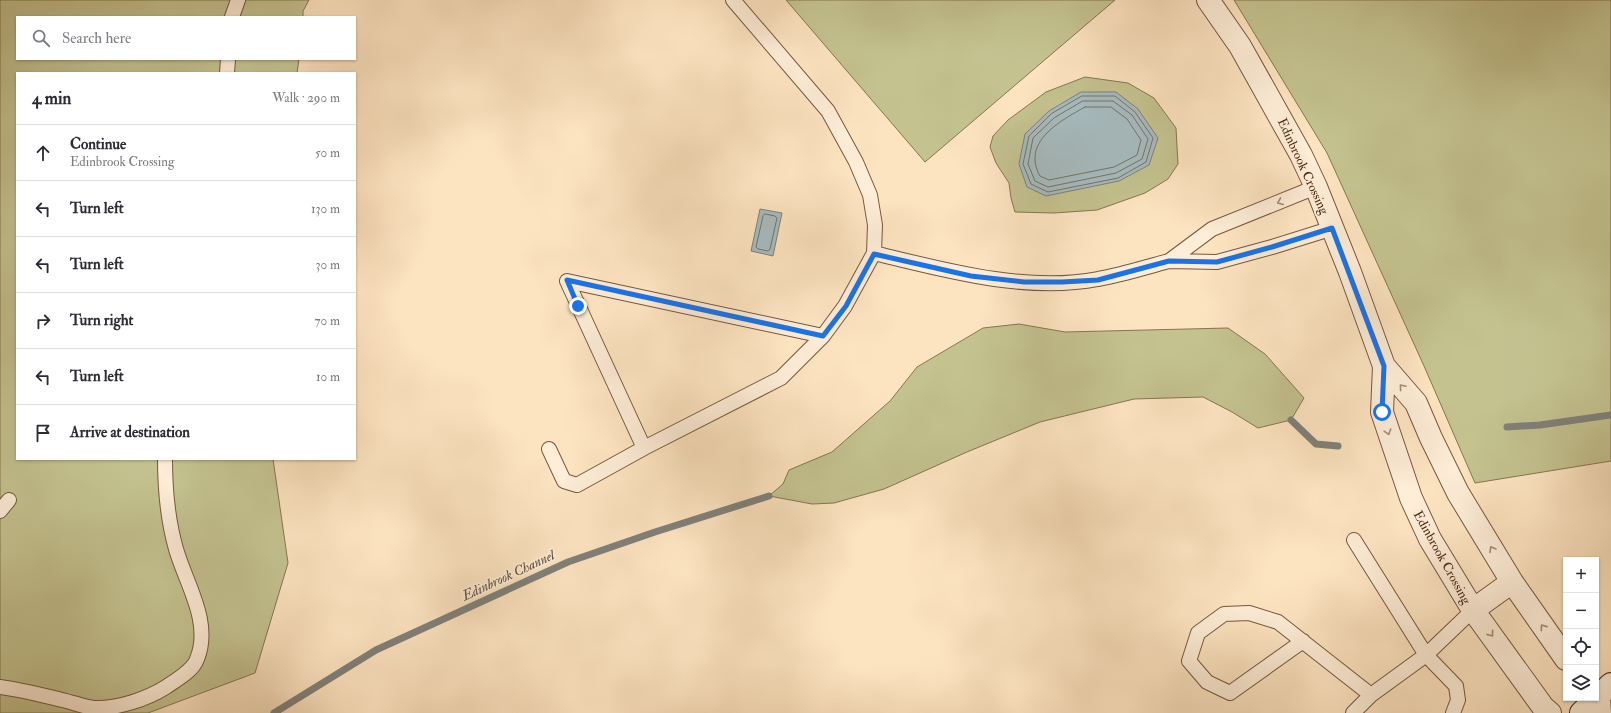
<!DOCTYPE html>
<html lang="en">
<head>
<meta charset="utf-8">
<style>
  body { margin:0; font-family:"IM FELL Double Pica",serif; background:#f2f2f3; color:#2b2b33 }
  .controls { position:absolute; right:12px; bottom:12px; display:grid; overflow:hidden; border-radius:0px; box-shadow:0 1px 3px #0004 }
  .controls button { width:36px; height:36px; display:grid; place-items:center; padding:0; border:0; border-bottom:1px solid #e1e1e2; background:#fff; color:#2b2b33; font:20px sans-serif }
  .stop { position:absolute; width:12px; height:12px; margin:-9px; border:3px solid #1a73e8; border-radius:50%; background:#fff }
  .stop.end { background:#1a73e8; border-color:#fff; box-shadow:0 1px 4px #0008 }
  .list { margin:0; padding:0; list-style:none }
  h2 { display:flex; justify-content:space-between; align-items:center; height:52px; margin:0; padding:0 16px; font-size:17px }
  h2 small { font-size:13px; font-weight:400; color:#7c7c81 }
  .list li { display:grid; grid-template-columns:26px 1fr auto; gap:12px; align-items:center; box-sizing:border-box; height:56px; padding:0 16px; border-top:1px solid #e1e1e2 }
  .list b { display:block; font-size:15px; white-space:nowrap }
  .list p { margin:0; font-size:13px; white-space:nowrap; color:#7c7c81 }
  .list em { font-size:13px; font-style:normal; color:#7c7c81 }
  .icon { flex:none; width:22px; height:22px; fill:none; stroke:currentColor; stroke-width:2; stroke-linecap:round; stroke-linejoin:round }
  .map { position:relative; flex:none; width:1611px; height:713px; overflow:hidden }
  .search { position:absolute; background:#fff; box-shadow:0 1px 3px #0004; left:16px; top:16px; width:340px; height:44px; display:flex; align-items:center; gap:10px; box-sizing:border-box; padding:0 14px; border-radius:0px; color:#7c7c81; font-size:15px }
  .panel { position:absolute; background:#fff; box-shadow:0 1px 3px #0004; left:16px; top:72px; width:340px; height:388px; border-radius:0px }
  .map>svg:first-child { display:block }
  .green { fill:#c4c390; stroke:#867651 }
  .water { fill:#a6bbbf; stroke:#80817a }
  .lines { fill:none; stroke-linecap:round; stroke-linejoin:round }
  .shore { stroke:#777268; stroke-width:1 }
  .stream { stroke:#80817a; stroke-width:7 }
  .lane-casing { stroke:#75583e; stroke-width:16 }
  .street-casing { stroke:#75583e; stroke-width:24 }
  .secondary-casing { stroke:#482912; stroke-width:24 }
  .lane { stroke:#feedd7; stroke-width:14 }
  .street { stroke:#feedd7; stroke-width:22 }
  .secondary { stroke:#feedd7; stroke-width:22 }
  .oneway { stroke:#a38b74 }
  .route { stroke:#1a73e8; stroke-width:5 }
  .labels { text-anchor:middle; stroke-width:3.5; stroke-linejoin:round; paint-order:stroke }
  .street-label { font-size:13px; fill:#482912; stroke:#feedd7 }
  .water-label { font-size:14px; font-style:italic; fill:#604e3d; stroke:#feedd7 }
</style>
</head>
<body>
<div class="map">
<svg width="1611" height="713" viewBox="0 0 1611 713">
  <rect width="100%" height="100%" fill="#fde4c1"/>
  <filter id="stains"><feTurbulence type="fractalNoise" baseFrequency=".005" numOctaves="4"/><feColorMatrix values="0 0 0 0 .2 0 0 0 0 .09 0 0 0 0 .02 0 0 0 .5 -.17"/></filter>
  <radialGradient id="worn" r=".72"><stop offset=".6" stop-color="#630" stop-opacity="0"/><stop offset="1" stop-color="#630" stop-opacity=".3"/></radialGradient>
  <path class="green" d="M0 0H309L303 11V17H17V59H299L297 73H17V459H273L288 563 255 673 148 713H0Z
    M786 0H1115L925 162Z
    M1234 0H1611V461L1475 483 1424 366 1327 153Z
    M1085 77 1128 83 1154 98 1176 128 1178 164 1168 179 1145 193 1097 210 1054 213 1015 212 1011 198 1009 183 996 163 990 147 993 136 1008 120 1046 92Z
    M1019 324 1065 332 1228 328 1265 354 1304 398 1291 420 1258 428 1232 412 1203 397 1134 399 1040 422 967 452 884 489 834 503 812 504 769 496 783 484 789 470 832 452 890 401 917 367 983 328Z"/>
  <path class="water" d="M1081 92H1116L1138 109 1158 138 1149 165 1119 181 1046 196 1027 187 1019 164 1025 134 1049 111Z
    M760 209 782 213 773 256 751 251Z"/>
  <g class="lines">
    <path class="shore" d="M1082 96H1115L1135 112 1153 138 1146 162 1118 178 1048 192 1031 184 1023 164 1029 136 1051 114Z
      M1083 101H1113L1132 115 1148 139 1142 159 1116 173 1048 187 1035 181 1028 164 1033 138 1054 118Z
      M1085 107H1111L1127 119 1141 140 1137 155 1114 167 1049 180 1040 176C1021 142 1060 121 1085 107Z
      M765 214 775 216 777 218 770 249 768 251 758 249 756 247 763 216Z"/>
    <path class="stream" d="M1291 420 1316 444 1338 446
      M1507 427 1540 425 1611 415
      M274 713 376 650 568 562 655 532 769 496"/>
    <g class="lane-casing">
      <path id="lane" d="M733 0 828 111 856 162 870 195 875 225 874 253C944 270 1026 293 1098 279 1122 275 1146 267 1169 261
        M232 17 238 0
        M227 73 228 59
        M1316 187 1212 229 1169 261 1217 262 1272 247 1333 228
        M644 448 567 281 823 336
        M549 449 564 481 577 485 644 448 781 378 823 336 845 306 874 253
        M0 511 9 500
        M1354 540 1426 655 1456 686 1458 700 1453 713
        M1303 641 1230 693 1207 682 1189 661 1198 633 1224 614 1249 613 1278 622 1371 695
        M0 687C21 690 42 695 62 700 72 702 84 707 94 708 117 709 147 699 166 687 176 680 193 671 197 659 212 622 186 584 176 549 168 521 165 488 165 459
        M1353 713 1371 695 1426 655 1473 610"/>
    </g>
    <g class="street-casing">
      <path id="street" d="M1208 0 1240 46 1301 155 1316 187 1350 272 1384 366 1416 403 1431 438 1458 493 1512 582 1566 659
        M1384 366 1382 412 1411 498 1430 539 1473 610 1543 707 1550 713
        M1473 610 1512 582
        M1596 694 1599 696 1600 713"/>
    </g>
    <g class="secondary-casing">
      <path id="secondary" d="M1581 713 1611 684"/>
    </g>
    <use href="#lane" class="lane"/>
    <use href="#street" class="street"/>
    <use href="#secondary" class="secondary"/>
  </g>
  <defs><path id="oneway-chevron" d="M-2-3.5L2.5 0L-2 3.5" fill="none" stroke-width="1.6" stroke-linecap="round" stroke-linejoin="round"/></defs>
  <g class="oneway">
    <use href="#oneway-chevron" transform="translate(1280 202) rotate(158)"/>
    <use href="#oneway-chevron" transform="translate(1402 387) rotate(-130)"/>
    <use href="#oneway-chevron" transform="translate(1388 432) rotate(73)"/>
    <use href="#oneway-chevron" transform="translate(1492 549) rotate(-121)"/>
    <use href="#oneway-chevron" transform="translate(1543 627) rotate(-125)"/>
    <use href="#oneway-chevron" transform="translate(1491 634) rotate(54)"/>
  </g>
  <g class="lines">
    <path class="route" d="M578 306 567 280 823 336 846 306 874 254 971 276 1024 282H1062L1098 280 1169 261 1217 262 1272 247 1332 228 1384 366 1382 412"/>
  </g>
  <g class="labels">
    <g class="street-label">
      <text transform="translate(1304 166) rotate(65)" y="5">Edinbrook Crossing</text>
      <text transform="translate(1443 557) rotate(61)" y="5">Edinbrook Crossing</text>
    </g>
    <g class="water-label">
      <text transform="translate(508 575) rotate(-25)" y="5">Edinbrook Channel</text>
    </g>
  </g>
  <rect width="100%" height="100%" filter="url(#stains)"/>
  <rect width="100%" height="100%" fill="url(#worn)"/>
</svg>
<div class="controls">
<button>+</button>
<button>−</button>
<button><svg class="icon" aria-label="locate" viewBox="0 0 24 24"><circle cx="12" cy="12" r="6"/><path d="M12 2v4M12 18v4M2 12h4M18 12h4"/></svg></button>
<button><svg class="icon" aria-label="layers" viewBox="0 0 24 24"><path d="M12 4l9 5-9 5-9-5zM3 14l9 5 9-5"/></svg></button>
</div>
<div class="stop" style="left:1382px;top:412px"></div>
<div class="stop end" style="left:578px;top:306px"></div>
<div class="search"><svg class="icon" aria-label="search" viewBox="0 0 24 24"><circle cx="10" cy="10" r="6"/><path d="M15 15l6 6"/></svg>Search here</div>
<section class="panel">
<h2>4 min<small>Walk · 290 m</small></h2>
<ul class="list">
<li><svg class="icon" aria-label="ahead" viewBox="0 0 24 24"><path d="M12 20V5M6 11l6-6 6 6"/></svg><div><b>Continue</b><p>Edinbrook Crossing</p></div><em>50 m</em></li>
<li><svg class="icon" aria-label="left" viewBox="0 0 24 24"><path d="M17 20v-9H6M10 6l-5 5 5 5"/></svg><div><b>Turn left</b></div><em>130 m</em></li>
<li><svg class="icon" aria-label="left" viewBox="0 0 24 24"><path d="M17 20v-9H6M10 6l-5 5 5 5"/></svg><div><b>Turn left</b></div><em>30 m</em></li>
<li><svg class="icon" aria-label="right" viewBox="0 0 24 24"><path d="M7 20v-9h11M14 6l5 5-5 5"/></svg><div><b>Turn right</b></div><em>70 m</em></li>
<li><svg class="icon" aria-label="left" viewBox="0 0 24 24"><path d="M17 20v-9H6M10 6l-5 5 5 5"/></svg><div><b>Turn left</b></div><em>10 m</em></li>
<li><svg class="icon" aria-label="arrive" viewBox="0 0 24 24"><path d="M6 21V4h12l-3 4 3 4H6"/></svg><div><b>Arrive at destination</b></div></li>
</ul>
</section>
</div>
</body>
</html>
